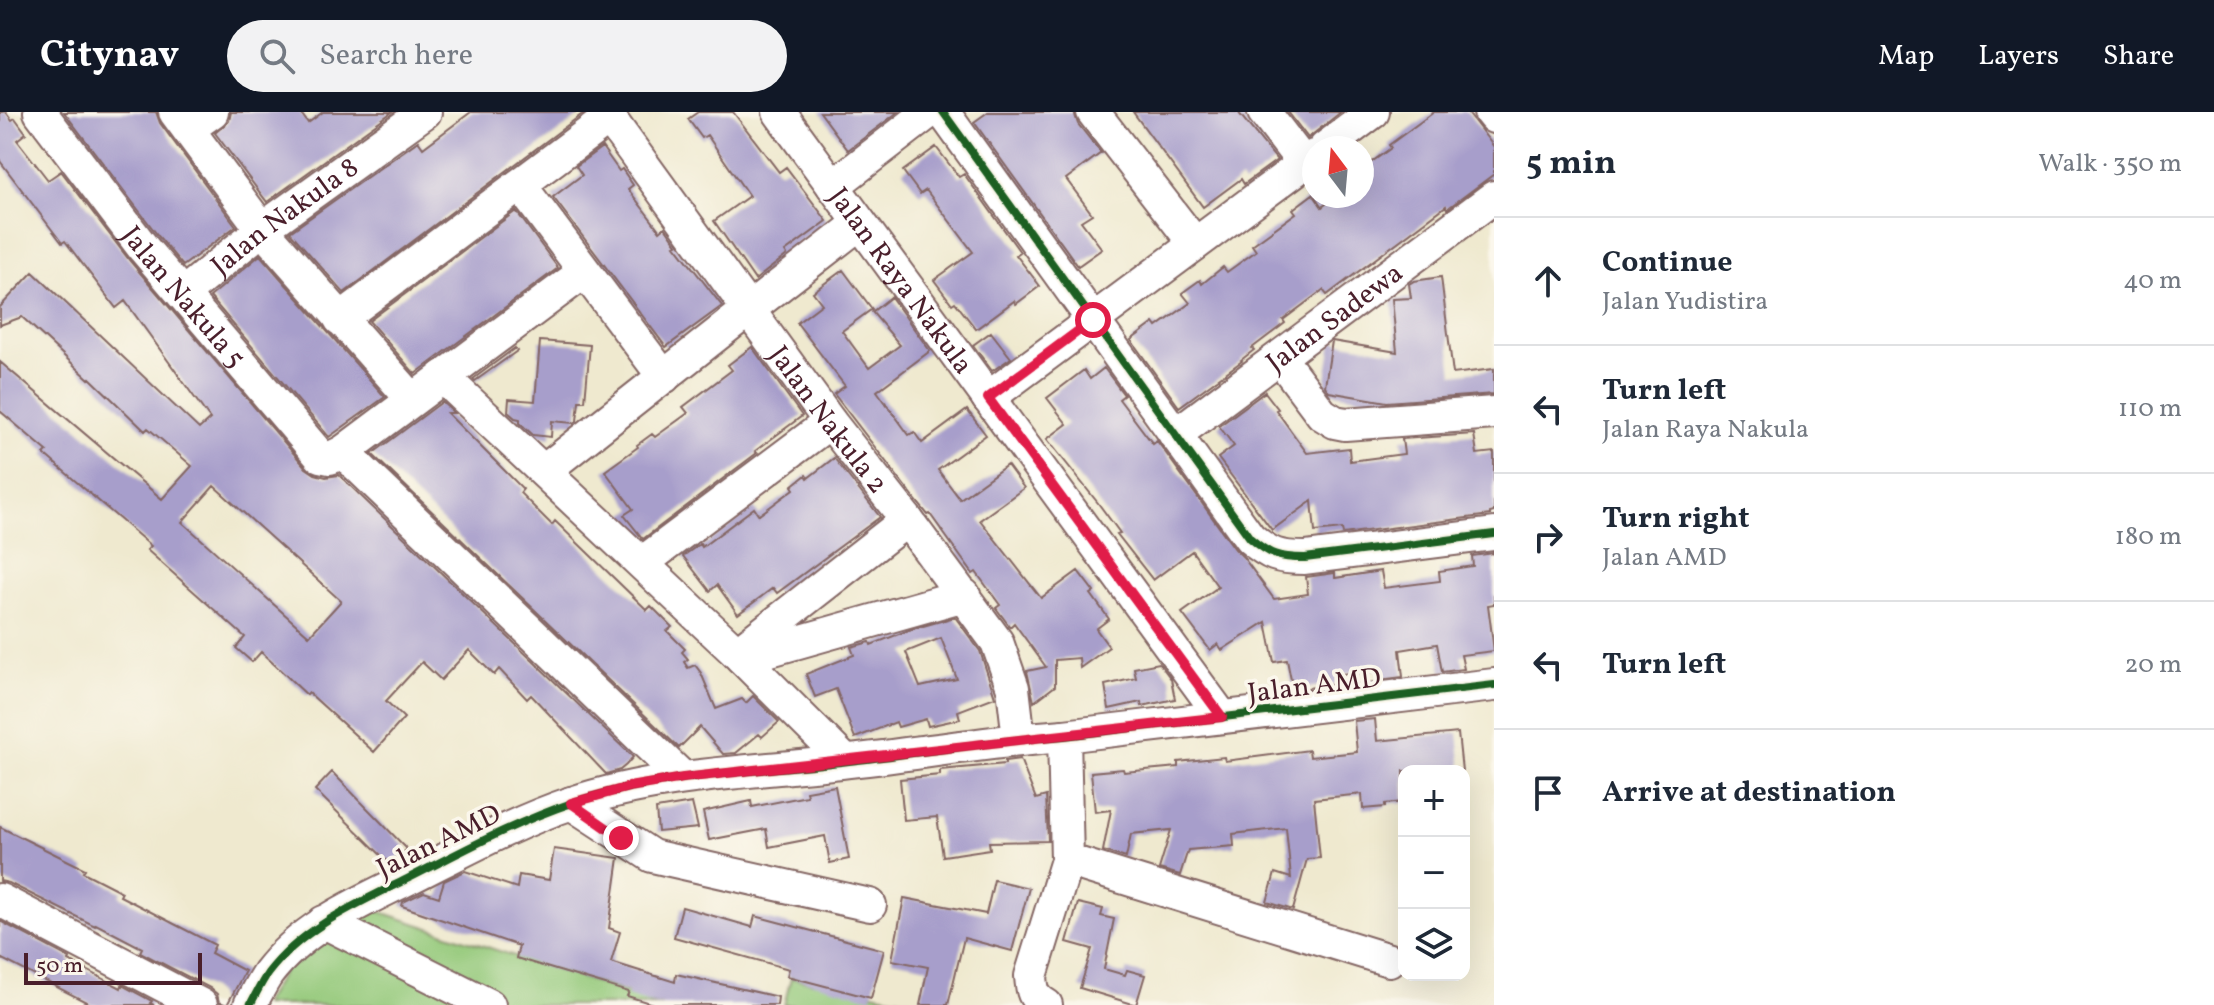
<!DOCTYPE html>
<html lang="en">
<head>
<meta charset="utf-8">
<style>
  body { margin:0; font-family:Vollkorn,serif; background:#f2f2f3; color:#1f2937 }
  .controls { position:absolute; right:24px; bottom:24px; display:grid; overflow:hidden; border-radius:16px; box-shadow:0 8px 32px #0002 }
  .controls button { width:72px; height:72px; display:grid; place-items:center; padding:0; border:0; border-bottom:2px solid #e0e1e3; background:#fff; color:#1f2937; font:40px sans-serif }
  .compass { position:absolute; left:1302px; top:24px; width:72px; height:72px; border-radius:50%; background:#fff; box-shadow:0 8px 32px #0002; rotate:344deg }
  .scale { position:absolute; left:24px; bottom:20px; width:178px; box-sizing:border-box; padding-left:8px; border:4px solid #4a1f2b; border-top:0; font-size:22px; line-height:28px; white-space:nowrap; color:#4a1f2b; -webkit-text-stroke:6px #fbf7ec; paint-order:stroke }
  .stop { position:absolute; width:24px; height:24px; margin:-18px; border:6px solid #e11d48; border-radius:50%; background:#fff }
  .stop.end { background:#e11d48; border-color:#fff; box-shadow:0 2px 8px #0008 }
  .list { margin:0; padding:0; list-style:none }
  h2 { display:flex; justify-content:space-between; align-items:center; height:104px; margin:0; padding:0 32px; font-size:34px }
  h2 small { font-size:26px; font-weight:400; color:#747a83 }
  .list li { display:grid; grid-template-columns:52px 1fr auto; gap:24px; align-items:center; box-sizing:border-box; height:128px; padding:0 32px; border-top:2px solid #e0e1e3 }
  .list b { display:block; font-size:30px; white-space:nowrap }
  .list p { margin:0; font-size:26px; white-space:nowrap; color:#747a83 }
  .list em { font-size:26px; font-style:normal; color:#747a83 }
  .icon { flex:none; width:44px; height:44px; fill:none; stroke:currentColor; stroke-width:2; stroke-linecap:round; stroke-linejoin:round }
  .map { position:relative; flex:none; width:1494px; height:893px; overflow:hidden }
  header { display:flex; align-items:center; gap:48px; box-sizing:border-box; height:112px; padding:0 40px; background:#111827; color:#fff }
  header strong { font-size:38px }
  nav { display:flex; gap:44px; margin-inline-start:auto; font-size:28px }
  .search { width:560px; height:72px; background:#f2f2f3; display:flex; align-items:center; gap:20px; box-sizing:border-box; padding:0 28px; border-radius:44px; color:#747a83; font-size:30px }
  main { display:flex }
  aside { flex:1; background:#fff }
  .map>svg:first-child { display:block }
  .green { fill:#94c97a; stroke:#6f7452; stroke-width:2 }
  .building { fill:#a79ecb; fill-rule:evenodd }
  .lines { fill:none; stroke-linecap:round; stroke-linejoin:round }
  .minor-casing { stroke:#846664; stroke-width:36 }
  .minor { stroke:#fff; stroke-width:32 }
  .cycleway-casing { stroke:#fbf7ec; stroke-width:13 }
  .cycleway { stroke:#1b5e20; stroke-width:8 }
  .route { stroke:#e11d48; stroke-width:10 }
  .labels { text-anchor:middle; stroke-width:7; stroke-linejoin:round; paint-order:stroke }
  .street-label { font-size:28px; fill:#4a1f2b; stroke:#fbf7ec }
</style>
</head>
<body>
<header>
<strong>Citynav</strong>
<div class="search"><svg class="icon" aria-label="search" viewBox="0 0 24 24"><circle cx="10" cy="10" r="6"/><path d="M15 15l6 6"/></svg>Search here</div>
<nav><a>Map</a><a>Layers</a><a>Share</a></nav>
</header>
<main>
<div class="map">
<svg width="1494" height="893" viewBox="0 0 1494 893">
  <rect width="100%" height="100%" fill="#fbf7ec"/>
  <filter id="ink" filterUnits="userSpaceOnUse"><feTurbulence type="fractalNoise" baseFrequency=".0125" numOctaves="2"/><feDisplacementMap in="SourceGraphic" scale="16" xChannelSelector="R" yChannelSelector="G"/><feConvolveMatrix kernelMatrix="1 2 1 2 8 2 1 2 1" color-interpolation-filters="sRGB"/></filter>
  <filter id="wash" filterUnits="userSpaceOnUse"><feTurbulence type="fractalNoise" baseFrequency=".006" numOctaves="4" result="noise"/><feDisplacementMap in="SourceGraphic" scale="32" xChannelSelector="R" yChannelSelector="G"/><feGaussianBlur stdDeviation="1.8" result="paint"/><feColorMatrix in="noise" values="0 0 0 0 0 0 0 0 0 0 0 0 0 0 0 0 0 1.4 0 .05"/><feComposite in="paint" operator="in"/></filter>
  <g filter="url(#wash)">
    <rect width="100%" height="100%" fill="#efe9cf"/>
    <path class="green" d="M372 797 663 893H263L296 838Z
      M791 866 937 893H784Z"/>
    <g id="blocks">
      <path class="building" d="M0 0H6L12 8 15 6 26 21 17 28 48 68 61 59 130 149 306 356 315 362 326 365 339 363 633 645 626 653 620 658 606 662 531 583 527 587 499 557 494 563 469 538 441 568 422 550 386 589 404 606 374 640 309 581 307 583 261 540 252 550 236 536 245 525 147 438 151 434 44 342 47 339 0 299V250L162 387 192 354 148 316 145 319 90 266 89 267 22 205 0 213V195L33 160 199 317 210 307 125 189 116 196 65 129 62 131 0 49ZM214 374 341 489 309 524 182 410Z
        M64 0H156L160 11 236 114 183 154 159 125Z
        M231 0H300L308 11 323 0H392L267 90 215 21 229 9Z
        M471 0H585L344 181 290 120 418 29 423 36Z
        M698 0H733L779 60 786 55 827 109 785 140 787 143 755 168 714 109 749 84 707 23 702 26 688 7Z
        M820 0H898L848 38Z
        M988 0H1074L1078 12 1101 41 1066 67 1092 102 1081 109 1102 137 1078 154 974 10Z
        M1133 0H1238L1277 48 1244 72 1241 67 1203 95Z
        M1288 0H1341L1308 26Z
        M1434 0H1467L1494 35V62L1447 97 1446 94 1327 183 1323 178 1283 208 1285 211 1252 236 1254 238 1241 248 1242 249 1179 295 1131 228 1154 211 1157 215 1190 191 1182 181 1200 168 1202 172 1223 155 1227 160 1256 139 1252 133 1296 101 1293 97 1313 82 1322 95 1336 84H1362V57L1391 36 1389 33Z
        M602 35 619 59 622 57 633 73 628 77 660 119 665 115 677 132 675 133 722 194 666 235 553 85 582 63 576 54Z
        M936 35 959 65 964 62 1020 140 1016 143 1040 174 1016 192 1014 189 976 217 955 190 952 192 934 168 973 140 926 78 920 82 903 59Z
        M516 99 558 156 415 262 369 209Z
        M260 143 385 285 329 325 210 185Z
        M843 158 872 197 842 219 869 256 900 233 872 200 891 185 930 239 877 279 909 323 914 320 922 331 967 298 986 323 938 358 960 387 1007 353 1024 376 980 408 1041 486 1078 459 1094 480 1091 482 1109 507 1096 517 1109 535 1080 556 1079 546 1055 548V574L1034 590 1027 559 1046 555 1014 511 1010 515 996 496 1000 493 976 460 973 462 930 402 928 403 914 386 834 282 845 274 797 211 822 192 813 180Z
        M1441 165 1453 262 1494 257V282L1387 290 1329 280 1325 274 1332 229 1397 240 1392 187 1411 186 1409 172 1414 169Z
        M991 220 1011 246 992 259 973 233Z
        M540 229 590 233 585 289H579L577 309 574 311 552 309 551 325 533 323 520 311V307L515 306 508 300 509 287 535 289Z
        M752 235 802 304 755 339 757 341 643 427 624 403 633 397 605 359 638 335 637 333 652 322 655 325 688 301 683 295 732 258 728 253Z
        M515 236 517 239 475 269 473 267Z
        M1104 256 1124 283 1119 287 1153 332 1157 329 1235 437 1243 445 1274 487 1308 482 1306 465 1335 461V466L1381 459 1384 476 1440 469 1439 459 1473 454 1472 444 1494 441V492L1488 493 1494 539 1461 543 1464 557 1442 560 1437 532 1400 538 1403 565 1379 568 1377 557 1335 563 1337 572 1293 578 1287 548 1274 550 1266 510 1222 538 1218 532 1210 538 1182 501 1218 475 1192 439 1153 468 1117 422 1120 421 1098 391 1047 327 1067 312 1047 286 1084 258 1090 267Z
        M1265 280 1278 297 1276 298 1307 341 1349 336 1350 349 1404 342 1402 327 1474 322 1477 342 1494 340V400L1490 401V403L1343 422 1342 417 1315 420 1312 389 1272 418 1218 346 1234 334 1219 314Z
        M442 290 454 301H447L523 377 520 381 552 413 555 409 647 498 651 494 672 515 667 519 685 537 682 540 688 547 684 550 688 556 695 553 701 561 716 597 742 587 746 591 753 584 779 610 762 625 759 622 736 641 723 642 700 615 679 636 372 342Z
        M834 346 880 405 777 481 773 476 738 502 717 473 710 479 683 444 700 432 702 435 754 396 759 403 794 377 792 374 806 363 808 366Z
        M955 505 980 539 995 585 958 599 960 607 928 614 926 607 898 615 896 610 855 626 836 577 815 585 806 562 854 543 851 535 870 530 871 533 909 518ZM941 526 957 567 920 575 906 540Z
        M1159 551 1171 567 1175 587 1142 594 1141 590 1109 597 1105 573 1136 566 1134 556Z
        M1375 607 1377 629 1458 621 1462 659H1404V690L1385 692V695L1363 697 1362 682 1314 687 1320 746 1307 747 1293 798 1267 790 1275 761 1291 766 1286 716 1233 722 1234 734 1188 738 1180 763 1159 757 1171 718 1131 722 1126 746 1103 739 1111 698 1095 700 1091 660 1123 657 1124 660 1178 655V650L1224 645 1225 649 1309 638 1310 645 1357 640 1354 609Z
        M1020 647 1036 687 1046 684 1048 729 989 730 990 737 943 744 937 705 904 708 900 667 940 663V658L1005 652V649Z
        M332 660 407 737 391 753 315 678Z
        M835 674 849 747 830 751 825 724 769 735 766 717 709 728 703 700 751 689 752 695 807 684 806 679Z
        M692 691 698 716 658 720 656 697Z
        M0 715 85 757 83 760 122 780 120 784 215 833 211 841 245 859 227 893 219 890 217 882 210 876 140 840 142 836 96 812 95 814 9 771 0 769Z
        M554 737 619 746 609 816 620 820 611 850 675 870 676 862 778 885 777 893H656L627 884 629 880 516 846 519 834 402 794 403 790 424 780 439 785 444 769 465 759 517 776 519 763 549 768Z
        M994 768 1029 776 1012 839 964 826 948 893H920L928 855 892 848 904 786 986 802Z
        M1078 791 1103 797 1101 804 1114 807 1104 857 1125 863 1127 858 1145 863 1136 893 1080 876 1092 837 1067 830Z
        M682 795 752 815 755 804 884 838 871 886 787 864 789 857 674 825Z
        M0 809 70 846 69 849 121 876 122 873 152 889 150 891 154 893H92L0 846Z"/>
    </g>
  </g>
  <g filter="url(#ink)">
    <use href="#blocks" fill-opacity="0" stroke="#846664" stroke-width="2"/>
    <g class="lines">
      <g class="minor-casing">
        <g id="minor">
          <path id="s1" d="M40 0 144 137 320 344 330 346 343 340 584 160"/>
          <path d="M175 0 262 117 412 287"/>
          <path id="s2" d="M605 0 830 310 907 408 997 530 1013 576 1019 627"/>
          <path id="s3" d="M779 0 1222 605"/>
          <path d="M943 0 1250 426C1270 443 1278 446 1305 446L1494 422"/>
          <path d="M1093 0 1195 132"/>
          <path d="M1264 0 1304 52"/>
          <path d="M1490 0 1494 5"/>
          <path d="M188 17 212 0"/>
          <path d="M1325 36 1373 0"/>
          <path d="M520 73 664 265"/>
          <path d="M833 74 929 0"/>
          <path id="s4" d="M183 182 262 117 425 0"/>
          <path d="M340 207 609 6"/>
          <path d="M1280 246 1322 302 1335 310 1345 312 1494 301"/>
          <path d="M443 265 737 541 845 649"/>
          <path d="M988 286 1314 44"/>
          <path id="s5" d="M1175 323 1494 85"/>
          <path d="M343 340 683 666"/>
          <path d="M544 359 748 198 860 111"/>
          <path d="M642 451 830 310"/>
          <path d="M737 541 907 408"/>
          <path d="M742 546 964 483"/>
          <path d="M571 691 652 744 870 793"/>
          <path d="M1067 748 1389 848"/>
          <path d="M0 788 201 893"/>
          <path d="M324 810 489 893"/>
          <path d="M250 893C256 882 261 871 268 861 303 815 357 792 407 767 461 740 515 710 572 691 659 662 752 660 841 650 916 642 990 629 1064 624L1494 573"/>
          <path d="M1046 893C1033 886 1032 878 1031 864L1067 748 1064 624"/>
        </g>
      </g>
      <use href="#minor" class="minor"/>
      <g class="cycleway-casing">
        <path id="cycleway" d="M943 0 1250 426C1270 443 1278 446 1305 446L1494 422
          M250 893C256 882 261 871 268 861 303 815 357 792 407 767 461 740 515 710 572 691 659 662 752 660 841 650 916 642 990 629 1064 624L1494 573"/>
      </g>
      <use href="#cycleway" class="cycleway"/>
    </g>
  </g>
  <g class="lines" filter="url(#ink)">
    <path class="route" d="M621 726 571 691 629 675 683 666 1222 605 988 286 1093 208"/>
  </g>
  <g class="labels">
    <g class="street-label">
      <text dy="10" stroke="none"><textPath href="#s4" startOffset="128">Jalan Nakula 8</textPath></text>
      <text dy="10" stroke="none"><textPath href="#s3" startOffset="208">Jalan Raya Nakula</textPath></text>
      <text dy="10" stroke="none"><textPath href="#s1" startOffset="234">Jalan Nakula 5</textPath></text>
      <text dy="10" stroke="none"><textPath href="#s5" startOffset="198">Jalan Sadewa</textPath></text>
      <text dy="10" stroke="none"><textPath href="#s2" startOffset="380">Jalan Nakula 2</textPath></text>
      <text transform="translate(1314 572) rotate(-7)" y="10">Jalan AMD</text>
      <text transform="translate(438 728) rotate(-26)" y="10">Jalan AMD</text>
    </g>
  </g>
</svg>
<div class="controls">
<button>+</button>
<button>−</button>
<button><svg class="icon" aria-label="layers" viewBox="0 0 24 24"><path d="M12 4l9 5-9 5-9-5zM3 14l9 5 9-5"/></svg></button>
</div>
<svg class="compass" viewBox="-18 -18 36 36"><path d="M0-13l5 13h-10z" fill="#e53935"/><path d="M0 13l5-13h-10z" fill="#747a83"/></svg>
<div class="scale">50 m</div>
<div class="stop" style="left:1093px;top:208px"></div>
<div class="stop end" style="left:621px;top:726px"></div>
</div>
<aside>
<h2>5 min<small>Walk · 350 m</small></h2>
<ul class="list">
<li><svg class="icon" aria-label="ahead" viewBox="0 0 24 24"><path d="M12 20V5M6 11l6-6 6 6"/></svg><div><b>Continue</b><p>Jalan Yudistira</p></div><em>40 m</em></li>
<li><svg class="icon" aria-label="left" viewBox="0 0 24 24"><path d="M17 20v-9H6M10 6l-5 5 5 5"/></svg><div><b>Turn left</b><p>Jalan Raya Nakula</p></div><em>110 m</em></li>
<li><svg class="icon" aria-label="right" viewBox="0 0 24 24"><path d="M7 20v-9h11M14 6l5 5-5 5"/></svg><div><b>Turn right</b><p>Jalan AMD</p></div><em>180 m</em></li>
<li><svg class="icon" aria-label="left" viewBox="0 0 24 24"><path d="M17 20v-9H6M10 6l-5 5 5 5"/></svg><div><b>Turn left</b></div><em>20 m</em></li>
<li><svg class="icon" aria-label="arrive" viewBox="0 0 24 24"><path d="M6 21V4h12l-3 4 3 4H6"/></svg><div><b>Arrive at destination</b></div></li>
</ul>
</aside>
</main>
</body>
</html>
